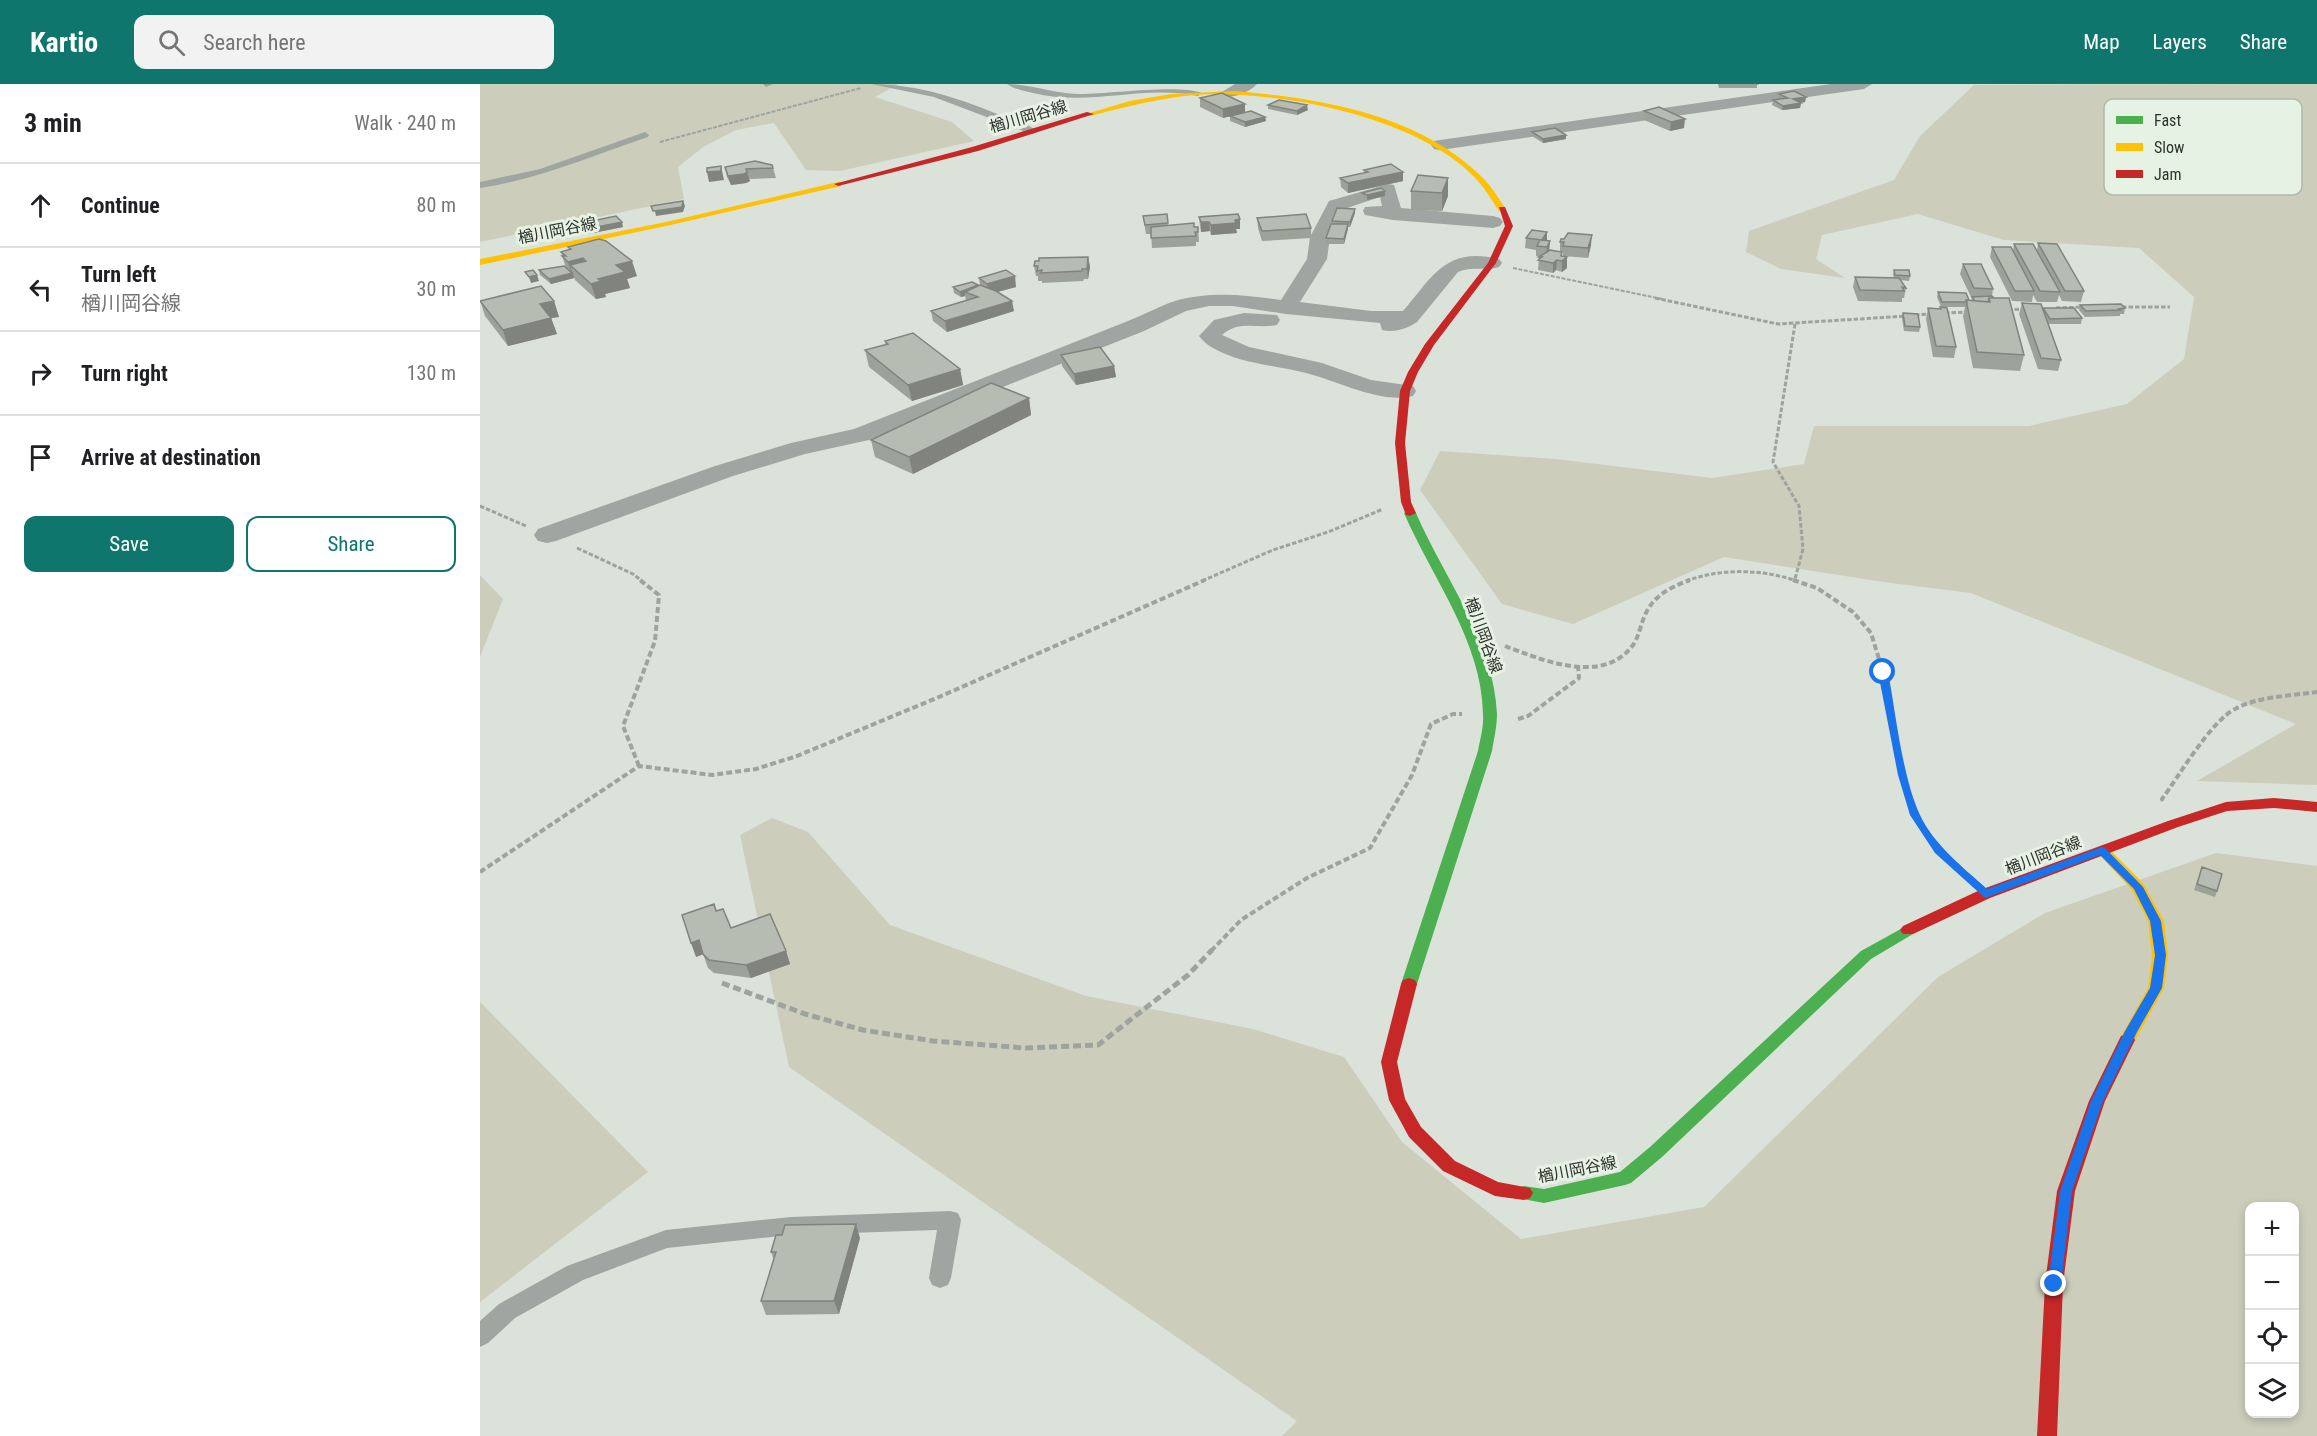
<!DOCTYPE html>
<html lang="en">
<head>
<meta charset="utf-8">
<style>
  body { margin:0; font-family:"Roboto Condensed","Noto Sans JP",sans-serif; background:#f2f2f2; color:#202124 }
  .controls { position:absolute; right:18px; bottom:18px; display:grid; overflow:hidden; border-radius:12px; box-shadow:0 3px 9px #0003 }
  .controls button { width:54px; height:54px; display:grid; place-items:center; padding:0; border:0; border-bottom:2px solid #e0e0e0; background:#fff; color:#202124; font:30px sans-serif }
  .stop { position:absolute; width:18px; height:18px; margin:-14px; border:4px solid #1a73e8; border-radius:50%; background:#fff }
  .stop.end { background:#1a73e8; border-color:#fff; box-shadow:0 2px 6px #0008 }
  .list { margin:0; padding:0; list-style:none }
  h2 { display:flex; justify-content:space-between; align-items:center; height:78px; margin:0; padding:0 24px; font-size:26px }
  h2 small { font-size:20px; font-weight:400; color:#757577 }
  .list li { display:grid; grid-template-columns:39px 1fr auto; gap:18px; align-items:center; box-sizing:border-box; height:84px; padding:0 24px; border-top:2px solid #e0e0e0 }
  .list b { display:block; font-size:22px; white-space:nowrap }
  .list p { margin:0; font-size:20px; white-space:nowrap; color:#757577 }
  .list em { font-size:20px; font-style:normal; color:#757577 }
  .actions { display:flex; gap:12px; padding:18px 24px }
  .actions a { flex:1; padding:14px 0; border:2px solid #0f766e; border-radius:12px; text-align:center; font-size:21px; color:#0f766e }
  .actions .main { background:#0f766e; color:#fff }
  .icon { flex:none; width:33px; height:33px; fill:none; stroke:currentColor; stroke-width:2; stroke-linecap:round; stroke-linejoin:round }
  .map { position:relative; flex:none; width:1837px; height:1352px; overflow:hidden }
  header { display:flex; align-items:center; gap:36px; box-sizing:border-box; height:84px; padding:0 30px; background:#0f766e; color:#fff }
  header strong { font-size:28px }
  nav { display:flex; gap:33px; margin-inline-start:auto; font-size:21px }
  .search { width:420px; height:54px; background:#f2f2f2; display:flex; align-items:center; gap:15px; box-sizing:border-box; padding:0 21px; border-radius:12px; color:#757577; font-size:22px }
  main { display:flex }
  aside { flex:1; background:#fff }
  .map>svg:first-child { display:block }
  .green { fill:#cccdbb; fill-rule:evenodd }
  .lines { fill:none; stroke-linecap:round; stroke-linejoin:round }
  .path-far3 { stroke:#9ea39e; stroke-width:2; stroke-dasharray:4 1.5; stroke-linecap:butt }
  .path-far2 { stroke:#9ea39e; stroke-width:3; stroke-dasharray:4.5 2; stroke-linecap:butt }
  .path-far1 { stroke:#9ea39e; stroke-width:4; stroke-dasharray:6 3; stroke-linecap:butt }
  .path { stroke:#9ea39e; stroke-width:5; stroke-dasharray:8 4; stroke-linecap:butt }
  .lane { fill:#9fa6a1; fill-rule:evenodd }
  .street { fill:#9fa6a1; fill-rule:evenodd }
  .fast { fill:#4caf50; fill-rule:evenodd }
  .slow { fill:#ffc107; fill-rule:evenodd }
  .jam { fill:#c62828; fill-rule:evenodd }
  .wall { fill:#9da299 }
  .shaded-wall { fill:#80847d }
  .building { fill:#b7bcb2; stroke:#80847d; stroke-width:1.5 }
  .route { fill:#1a73e8 }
  .labels { text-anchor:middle; stroke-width:6; stroke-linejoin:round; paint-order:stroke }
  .street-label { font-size:16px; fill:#2e332d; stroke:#e6f2e3 }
  .key { fill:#e6f2e3; stroke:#afb9ac; stroke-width:1.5 }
  .key-label { font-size:16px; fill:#2e332d }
</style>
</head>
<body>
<header>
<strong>Kartio</strong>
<div class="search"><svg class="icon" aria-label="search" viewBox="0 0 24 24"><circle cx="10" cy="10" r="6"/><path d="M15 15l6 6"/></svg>Search here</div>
<nav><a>Map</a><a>Layers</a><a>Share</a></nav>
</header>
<main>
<aside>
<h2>3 min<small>Walk · 240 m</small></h2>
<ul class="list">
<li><svg class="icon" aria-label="ahead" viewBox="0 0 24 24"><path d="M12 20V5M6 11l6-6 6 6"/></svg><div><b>Continue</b></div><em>80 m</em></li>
<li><svg class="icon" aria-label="left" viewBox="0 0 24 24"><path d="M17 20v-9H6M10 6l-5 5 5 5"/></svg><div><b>Turn left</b><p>楢川岡谷線</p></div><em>30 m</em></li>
<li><svg class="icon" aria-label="right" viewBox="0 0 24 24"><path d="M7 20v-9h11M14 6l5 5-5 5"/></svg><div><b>Turn right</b></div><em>130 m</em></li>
<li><svg class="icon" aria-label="arrive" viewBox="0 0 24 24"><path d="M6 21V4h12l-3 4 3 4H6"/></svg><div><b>Arrive at destination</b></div></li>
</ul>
<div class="actions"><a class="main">Save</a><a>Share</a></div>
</aside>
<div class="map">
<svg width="1837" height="1352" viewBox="0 0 1837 1352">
  <rect width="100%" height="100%" fill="#dbe2da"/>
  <path class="green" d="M0 0H418L395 13 472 38 494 57 360 87 326 86 294 39 256 46 223 63 198 83 204 115 0 158Z
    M1837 0V701L1717 697 1816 640 1491 509 1403 498 1244 473 1093 540 1022 520 940 406 960 367 1076 375 1232 394 1324 380 1334 342H1549L1647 320 1704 275 1714 213 1659 164 1524 156 1438 130 1342 151 1336 175 1365 194 1301 185 1266 168 1269 147 1414 96 1440 52 1494 1Z
    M0 491 23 515 0 573Z
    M292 734 328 748 410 841 606 912 773 945 864 973 922 1058 1041 1155 1224 1123 1458 893 1565 829 1736 769 1837 782V1352H802L817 1337 309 983 260 751ZM1770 1122H1814V1330H1770Z
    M0 918 168 1088 0 1218Z"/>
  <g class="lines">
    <path class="path-far3" d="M180 58 381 4
      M1033 184 1182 215"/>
    <path class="path-far2" d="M1175 214 1298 240 1427 232
      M1642 223H1690
      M1576 224 1604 223
      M1528 226 1544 225
      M1465 229 1487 228
      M1435 231 1451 230
      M1315 240 1293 378 1319 422 1323 465 1315 495
      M0 422 46 442
      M97 464 153 490 162 497
      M722 497 793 466 848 448 903 425
      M1206 497C1241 484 1282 485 1317 497"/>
    <path class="path-far1" d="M1313 496 1337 504 1373 528 1391 549 1403 588 1423 691 1435 731 1459 767 1486 790
      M1025 562C1062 576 1123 602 1153 561 1158 554 1160 544 1163 536 1171 513 1188 504 1210 496
      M1038 635 1048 632 1099 594 1098 582
      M159 682 143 642 175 557 179 511 160 496
      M1683 717 1682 715C1699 692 1731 637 1755 625 1779 612 1810 612 1837 608
      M0 788 159 682 232 691 276 685 317 672 459 613 725 496
      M731 867 761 836 827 794 890 764 932 691 951 640 973 630H982"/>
    <path class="path" d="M242 899 325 930 383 946 453 957 546 964 618 961 708 891 732 866"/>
    <path class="lane" d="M283 0H293L286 3Z
      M391 0C438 0 481 15 525 33 536 37 550 41 558 48L551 50 454 13Z
      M527 0C551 0 575 10 600 10 630 10 697 0 722 9L718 12C662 0 611 23 553 9 544 7 534 5 527 0Z
      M165 48 169 51 168 53C112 72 59 95 0 104V98L60 85Z
      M470 1127 478 1129 481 1136 471 1194 468 1201 460 1204 452 1201 449 1194 457 1146 311 1151 187 1164 103 1196 35 1234 8 1259 0 1263V1237L19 1220 87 1182 186 1146 311 1133Z"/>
    <path class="street" d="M755 0H777C770 8 753 15 742 12L740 9Z
      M1351 0H1392L1384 5 960 66 954 65 951 61 954 57 960 56Z
      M908 100 914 101 921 124 1013 132 1020 134 1023 138 1020 142 1013 144 913 136 885 131 883 127 885 123 902 122 900 113 864 125 850 153 847 175 820 218 891 227H923C953 192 966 162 1019 175L1022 179 1019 183C1006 187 991 182 978 188L937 238C926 245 915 249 902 246L900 239 806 230 753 222H729L706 227 664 247 389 356 325 370 253 392 76 457 67 459 58 457 54 451 58 445 235 382 311 359 374 345 648 237C664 231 679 222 695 217 731 207 765 211 801 216L827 175 830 153 849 117Z
      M764 229 797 231 800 236 797 241C777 245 759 236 742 251L769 263 842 279 891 296 933 302 936 307 933 312C900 320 858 297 826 289 796 281 760 280 733 264 727 261 723 257 719 252L734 236Z"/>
    <path class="fast" d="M930 426 936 429C964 494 1014 557 1017 630 1017 642 1014 655 1012 667L937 900 935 904H923L921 900 998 667C1000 655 1004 643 1003 630 1002 557 952 494 924 429Z
      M1428 841 1433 842 1436 846 1433 850 1391 875 1182 1073 1151 1099 1145 1101 1064 1119 1038 1114 1035 1109 1038 1104 1044 1102 1064 1105 1140 1088 1170 1063 1381 867Z"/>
    <path class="slow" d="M755 7C840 14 938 30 1001 92 1011 101 1018 114 1026 125L1019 127C1012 117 1006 106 998 97 940 31 787 3 704 12 672 16 641 24 610 32L606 30 650 17 691 10Z
      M358 98H361V102L186 142 0 181V175L186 138Z
      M1622 761 1627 763 1663 799 1684 837 1688 871 1684 904 1653 960 1647 962 1641 960 1639 956 1668 904 1672 871 1668 837 1652 806 1615 766Z"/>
    <path class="jam" d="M607 28 614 30 498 67 358 102 354 100 492 63Z
      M1019 123H1025L1033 142 1016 179 954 261 938 288 930 307 925 359 931 418 936 429 930 432 926 431 921 418 915 359 920 307 928 288 945 260 1008 179 1025 142Z
      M1794 714 1837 718V728L1794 724 1747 727 1698 743 1510 814 1433 850H1423L1420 846 1423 842 1500 806 1688 737 1746 718Z
      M929 894 935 896 937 900 917 978 925 1015 941 1043 975 1077 1018 1098 1050 1104 1053 1109 1050 1114 1044 1116 1015 1112 963 1087 929 1053 909 1016 901 978 921 900 923 896Z
      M1647 950 1653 952 1655 956 1625 1017 1595 1107 1583 1200 1577 1352H1557L1565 1200 1577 1107 1609 1017 1641 952Z"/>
  </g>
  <path class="wall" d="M1238 0H1279L1278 1H1277V4H1239Z
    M1299 10 1326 13 1325 18 1320 19H1321L1320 24 1302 26 1292 21 1293 16 1301 15 1299 14Z
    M720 14 765 28 785 33 786 37 765 43 750 37V32L756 31 743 34 720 23Z
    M788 21 828 26 817 31 788 25Z
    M1164 27 1204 44 1190 47 1164 36Z
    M1052 48 1086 55 1063 59 1052 52Z
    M245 83 293 84 296 94 269 95 270 97 266 99 251 101 247 93Z
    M884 86 923 88V97L868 109 861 103 860 94 884 89Z
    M968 94V112L962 127 931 126V107Z
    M882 109 905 112 887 116 883 113Z
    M875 129 870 143H868L864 160H846V154L853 140 852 137Z
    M687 130 688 142 718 143 719 158H716V162L672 164 671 150H666L663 132Z
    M719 133 760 135V145H756L757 149 731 151 730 147 721 148 720 142Z
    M777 134 831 144V154L782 157 778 144Z
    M102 139 143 143 108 150 103 144Z
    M1046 154 1070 157 1069 166 1080 168V158L1111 161 1108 174 1083 172V168H1082L1081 172 1087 173V184L1082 188 1076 186 1073 189 1058 186 1059 173 1056 172V166L1045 164Z
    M1558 159 1604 207 1601 218 1582 217 1579 211 1577 218H1557L1553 211 1552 218 1532 217 1510 173 1512 163 1533 167 1534 160 1557 166Z
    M88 163 157 192 147 195 150 204 125 210 126 213 116 215 95 196 94 193H93L94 194 71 200 60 191 59 186 86 184 81 168 89 166Z
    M608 173 610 183 608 195H604L603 197 562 199V197H558V192H556L554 182Z
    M1483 180 1513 205 1512 212 1544 271 1540 287 1493 284 1483 232 1485 223H1461L1457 213 1458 208 1491 217 1492 215 1480 190Z
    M1414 186 1430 192 1429 197 1420 196 1426 204 1424 214H1422V218L1378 217 1373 203 1375 193 1414 194 1413 191Z
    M499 194 536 203 518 208 534 227 467 248 453 237 451 227 486 216 485 212 481 213 474 209 473 203 500 201Z
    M0 216 74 217 79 233 71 234 77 250 28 262 5 232Z
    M1542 219 1602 234 1601 240H1569L1567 237 1581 276 1578 287 1558 285 1539 230Z
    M1600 221 1645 224 1644 230H1640V232L1605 233 1599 226Z
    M1460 223 1476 263 1474 274 1453 273 1446 235 1448 224 1460 225Z
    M1423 229 1440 243 1439 248 1424 247 1422 235Z
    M405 257 480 285 483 301 432 317 389 283 385 266 405 261Z
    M581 271 634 282 636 293 596 301 582 282Z
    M549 314 551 331 433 390 395 373 391 356Z
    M1722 783 1737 807 1735 813 1714 806Z
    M236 827 251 844 306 867 310 880 271 894 234 889 228 884 223 870 216 873Z
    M380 1154 359 1230 286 1231 281 1217 294 1176 291 1168Z"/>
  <path class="shaded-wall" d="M1326 13 1325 18 1313 20V15Z
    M1321 19 1320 24 1302 26 1303 22Z
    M765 20V28L743 34V25Z
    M827 21 828 26 817 31V27Z
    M785 33 786 37 765 43V38Z
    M1205 35 1204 44 1190 47 1191 38Z
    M1086 51V55L1063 59V55Z
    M241 82 244 96 229 98 227 88Z
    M267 88 270 97 266 99 251 101 248 92Z
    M923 88V97L868 109V99Z
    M968 94V112L962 127V109Z
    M905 107V112L887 116V111Z
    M203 117 205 122 203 128 176 132 175 127Z
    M875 125V129L870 143V138Z
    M760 135V145H756L757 149 731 151V141Z
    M142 138 143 143 108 150 107 145Z
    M721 138H729L730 147 721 148Z
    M868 140V145L864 160V155Z
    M1067 148V158L1062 156Z
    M1112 151 1111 161 1108 174V164Z
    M1070 157 1069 167 1066 173 1067 163Z
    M608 173 610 183 608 195 607 185Z
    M1087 173V184L1082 188V177Z
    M103 174 108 189 90 181 94 193H93L88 178Z
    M1077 176 1076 186 1073 189V179Z
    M152 177 157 192 147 195 150 204 125 210 126 213 116 215 111 200 136 181Z
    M92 189 94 194 71 200 69 195Z
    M57 191 59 197 51 199 49 193Z
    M535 192 536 203 509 210 507 200Z
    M500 202 485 208V212L481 213 480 208Z
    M74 217 79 233 71 234 77 250 28 262 23 246 60 220Z
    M532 217 534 227 467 248 465 237Z
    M634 282 636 293 596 301 594 290Z
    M480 285 483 301 432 317 428 301Z
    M549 314 551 331 433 390 429 373Z
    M219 856 224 870 216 873 211 859Z
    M306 867 310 880 271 894 266 881Z
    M376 1140 380 1154 359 1230 354 1217Z"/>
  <path class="building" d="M1314 7 1326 13 1313 15 1321 19 1303 22 1293 16 1308 14 1299 10Z
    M742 9 765 20 743 25 720 14Z
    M799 16 827 21 817 27 788 21Z
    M1179 23 1205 35 1191 38 1164 27Z
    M771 27 785 33 765 38 750 32Z
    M1075 44 1086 51 1063 55 1052 48Z
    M275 77 292 81 293 84 266 85 267 88 264 90 248 92 245 83Z
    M911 80 923 88 868 99 860 94 888 88 884 86Z
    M241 82V87L227 88V84Z
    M938 91 968 94 962 109 931 107Z
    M901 104 905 107 887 111 882 109Z
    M203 117 202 123 175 127H173L171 122Z
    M857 124 875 125 870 138 852 137Z
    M687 130 688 139 665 141 663 132Z
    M758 130 760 135 755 136 756 139 731 141 729 138H721L719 133Z
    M826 130 831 144 782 147 777 134Z
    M136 132 142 138 107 145 102 139Z
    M714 139V143H718V148H715L716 152 671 154V143Z
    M851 140H868L864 155 846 154Z
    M1052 146 1067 148 1062 156 1046 154Z
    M1088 149 1112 151 1108 164 1083 162 1084 158H1080L1081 155H1084Z
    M119 155 126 157 152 177 136 181 145 188 118 195 121 197 111 200 90 181 106 177 103 174 88 178 82 172H86L81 168 91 165 88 163Z
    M1060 156 1070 157 1067 163 1057 162Z
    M1558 159 1577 160 1604 207H1585Z
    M1534 160H1553L1580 208 1560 207Z
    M1512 163H1531L1554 207H1535Z
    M1070 166 1082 168 1081 172 1087 173 1082 177 1077 176 1073 179 1058 176 1062 173H1059Z
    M608 173 607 185H602V187L561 189 562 186 557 187 558 182H554L555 177H559V174Z
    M1483 180H1501L1513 205 1494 204Z
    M84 182 92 189 69 195 59 186Z
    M53 186 57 191 49 193 45 188Z
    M526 186 535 192 507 200 499 194Z
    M1414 186H1429L1430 192 1415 191Z
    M1375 193 1419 194 1426 204 1422 203 1424 207 1380 206Z
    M492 198 498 201 480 208 473 203Z
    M500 201 516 207 532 217 465 237 451 227 498 213 485 208Z
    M61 202 74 217 60 220 71 234 23 246 0 217Z
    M1458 208 1486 209 1489 216H1486L1487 218H1462Z
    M1512 212 1514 214H1509L1508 218 1495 217 1492 213Z
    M1509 214H1529L1544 271 1497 268 1486 216 1510 218Z
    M1542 219 1561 220 1581 276 1561 274Z
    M1641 220 1645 224 1639 225 1641 226 1606 227 1600 221Z
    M1460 223 1467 224 1476 263 1456 262 1448 224 1461 225Z
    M1563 224H1594L1602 234 1570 235Z
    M1423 229 1438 230 1440 243 1425 242Z
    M433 249 480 285 428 301 385 266 408 260 405 257Z
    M620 263 634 282 594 290 581 271Z
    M511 299 549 314 429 373 391 356Z
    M1722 783 1742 790 1737 807 1717 800Z
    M234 820 236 827 243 825 251 844 290 830 306 867 266 881 229 876 223 870 219 856 211 859 202 831Z
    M376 1140 354 1217H281L296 1168H291L296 1151H302L305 1141Z"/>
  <path class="route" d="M1403 585 1408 588C1416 630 1422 692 1440 731 1454 761 1483 783 1507 805L1622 763 1625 764 1663 803 1681 837 1686 871 1682 904 1657 948 1623 1017 1592 1107 1581 1200 1579 1204H1570L1568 1200 1580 1107 1611 1017 1645 947 1670 904 1675 871 1670 837 1654 805 1620 771 1505 814 1455 769 1430 731 1418 691 1398 588Z"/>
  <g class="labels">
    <g class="street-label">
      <text transform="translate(548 32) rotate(-16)" y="6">楢川岡谷線</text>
      <text transform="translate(77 146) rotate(-11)" y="6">楢川岡谷線</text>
      <text transform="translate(1004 551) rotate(70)" y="6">楢川岡谷線</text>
      <text transform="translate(1563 771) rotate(-21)" y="6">楢川岡谷線</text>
      <text transform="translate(1097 1085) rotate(-11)" y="6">楢川岡谷線</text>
    </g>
  </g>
  <rect x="1624" y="15" width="198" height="96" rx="9" class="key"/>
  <rect x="1636" y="32" width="27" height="8" fill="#4caf50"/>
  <rect x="1636" y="59" width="27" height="8" fill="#ffc107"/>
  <rect x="1636" y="86" width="27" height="8" fill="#c62828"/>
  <g class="key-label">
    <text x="1674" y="42">Fast</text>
    <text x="1674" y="69">Slow</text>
    <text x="1674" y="96">Jam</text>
  </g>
</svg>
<div class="controls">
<button>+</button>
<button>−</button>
<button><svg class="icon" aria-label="locate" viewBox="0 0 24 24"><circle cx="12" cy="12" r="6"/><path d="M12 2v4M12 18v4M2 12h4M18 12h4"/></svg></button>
<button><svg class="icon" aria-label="layers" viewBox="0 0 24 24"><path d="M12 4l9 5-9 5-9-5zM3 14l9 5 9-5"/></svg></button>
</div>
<div class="stop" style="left:1403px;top:588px"></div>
<div class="stop end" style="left:1574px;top:1200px"></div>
</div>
</main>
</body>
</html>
